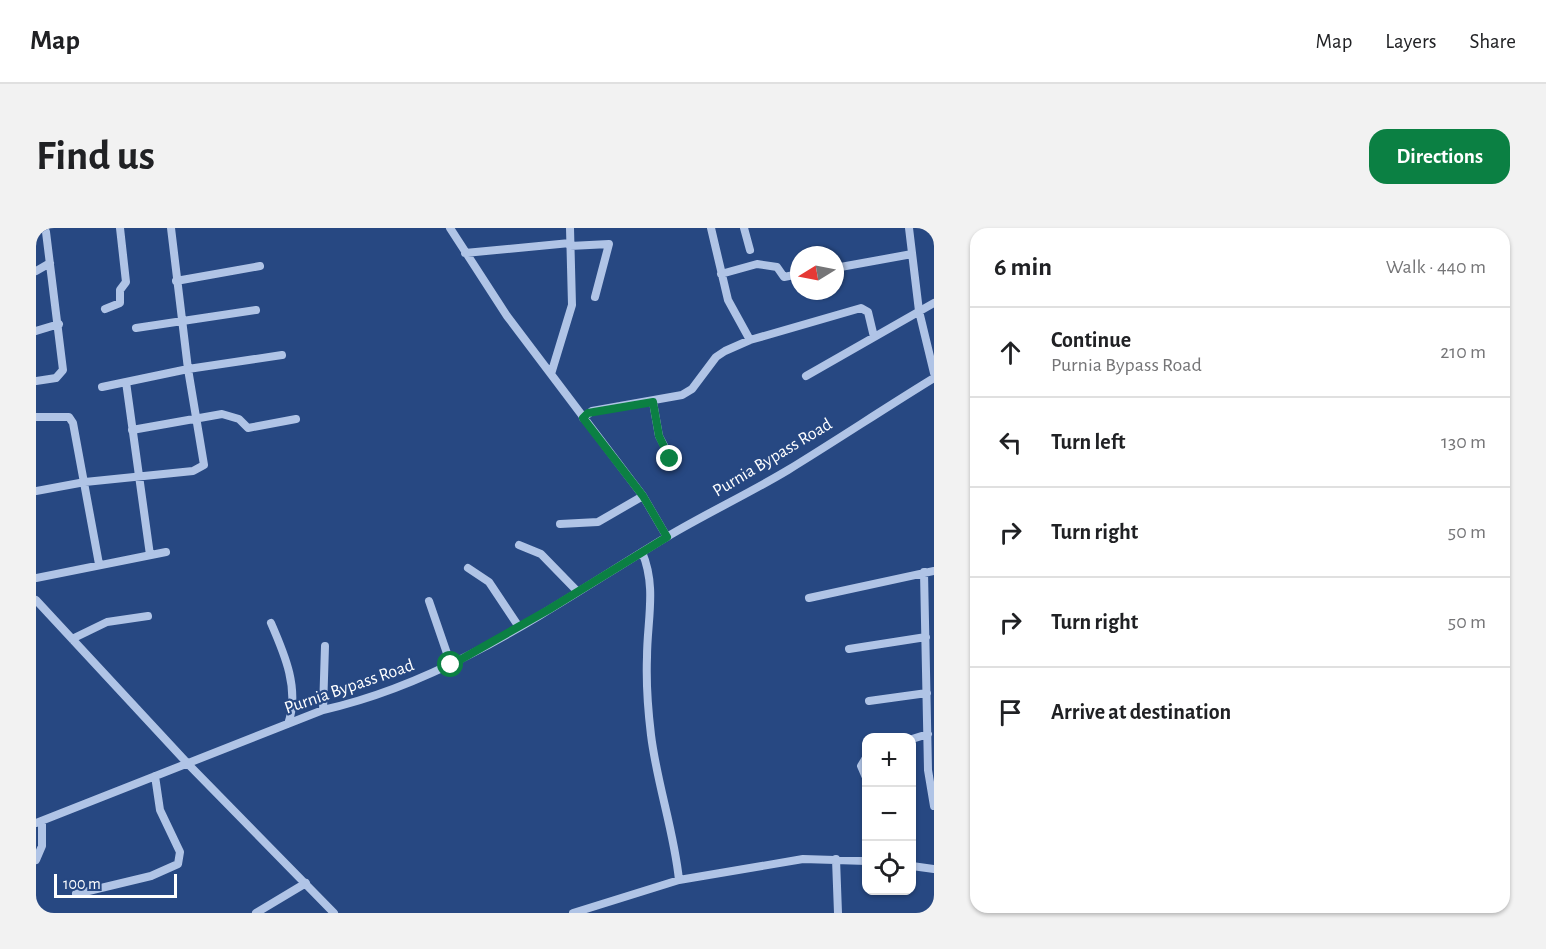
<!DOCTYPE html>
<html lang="en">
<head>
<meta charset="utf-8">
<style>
  body { margin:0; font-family:"Alegreya Sans",sans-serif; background:#f2f2f2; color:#202124 }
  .controls { position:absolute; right:18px; bottom:18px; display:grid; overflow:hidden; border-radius:12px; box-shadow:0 2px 4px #0004 }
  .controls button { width:54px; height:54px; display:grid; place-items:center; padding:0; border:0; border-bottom:2px solid #e0e0e0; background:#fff; color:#202124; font:30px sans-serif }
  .compass { position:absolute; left:754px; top:18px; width:54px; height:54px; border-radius:50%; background:#fff; box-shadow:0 2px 4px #0004; rotate:260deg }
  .scale { position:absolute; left:18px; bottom:15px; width:123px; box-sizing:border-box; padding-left:6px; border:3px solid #fff; border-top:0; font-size:16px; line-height:21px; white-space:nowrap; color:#fff; -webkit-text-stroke:4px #274882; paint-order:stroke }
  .stop { position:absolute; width:18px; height:18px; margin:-14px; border:4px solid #0b8043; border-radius:50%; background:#fff }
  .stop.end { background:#0b8043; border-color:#fff; box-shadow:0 2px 6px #0008 }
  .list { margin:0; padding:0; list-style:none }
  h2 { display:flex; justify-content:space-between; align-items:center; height:78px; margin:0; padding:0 24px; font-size:26px }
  h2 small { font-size:20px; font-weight:400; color:#757577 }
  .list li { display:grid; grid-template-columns:39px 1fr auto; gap:18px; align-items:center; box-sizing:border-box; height:90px; padding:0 24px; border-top:2px solid #e0e0e0 }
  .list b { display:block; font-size:22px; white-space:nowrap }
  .list p { margin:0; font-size:20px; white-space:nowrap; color:#757577 }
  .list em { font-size:20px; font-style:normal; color:#757577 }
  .icon { flex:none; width:33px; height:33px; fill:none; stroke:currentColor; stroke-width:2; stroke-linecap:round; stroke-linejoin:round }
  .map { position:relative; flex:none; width:898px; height:685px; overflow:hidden; border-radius:18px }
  header { display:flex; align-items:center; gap:36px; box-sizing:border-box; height:84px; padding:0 30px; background:#fff; border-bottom:2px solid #e0e0e0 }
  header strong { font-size:28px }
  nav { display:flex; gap:33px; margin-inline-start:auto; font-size:21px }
  .intro { display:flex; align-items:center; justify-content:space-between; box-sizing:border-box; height:144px; padding:0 36px }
  h1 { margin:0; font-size:42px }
  .button { padding:15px 27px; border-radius:18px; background:#0b8043; color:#fff; font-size:21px; font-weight:700 }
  main { display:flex; gap:36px; padding:0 36px }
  aside { flex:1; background:#fff; border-radius:18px; box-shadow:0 2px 4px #0004 }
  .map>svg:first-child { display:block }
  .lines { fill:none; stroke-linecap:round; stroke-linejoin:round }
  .minor { stroke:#b0c4e6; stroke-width:8 }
  .route { stroke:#0b8043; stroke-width:8 }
  .labels { text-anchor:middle; stroke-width:4.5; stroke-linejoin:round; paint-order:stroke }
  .street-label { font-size:18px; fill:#fff; stroke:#274882 }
</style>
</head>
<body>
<header>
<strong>Map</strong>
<nav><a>Map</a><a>Layers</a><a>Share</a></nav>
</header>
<div class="intro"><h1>Find us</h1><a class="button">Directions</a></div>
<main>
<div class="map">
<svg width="898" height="685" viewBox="0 0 898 685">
  <rect width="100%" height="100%" fill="#274882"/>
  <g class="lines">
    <path class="minor" d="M414 0 471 88 607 268 631 309
      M675 0 692 72 714 112
      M708 0 714 22
      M873 0 883 83 898 145
      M534 18 573 16 559 69
      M429 25 534 15
      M799 40 876 26
      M0 43 14 35
      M685 46 721 36 741 39 748 49 763 46
      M140 53 224 38
      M69 81 84 75V62L90 54 84 0
      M100 100 220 82
      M0 103 23 96
      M515 146 536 77 534 0
      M770 148 898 75
      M0 153 20 150 27 142 10 4
      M90 154 114 327
      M66 159 152 141 246 127
      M617 174 623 208 635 231
      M0 189H33L37 195 63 336
      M547 190 556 183 646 167 656 161 680 129 689 123 714 112 825 80 832 84 838 109
      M96 202 186 186 203 191 212 200 260 191
      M0 263 49 254 157 243 168 237 152 141 135 0
      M524 296 562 294 607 268
      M483 317 505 326 542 364
      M606 324C621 359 611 393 611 429 610 454 612 482 615 507 621 556 638 603 643 652
      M432 340 453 354 483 399
      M888 344 892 542 898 578
      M0 350 130 324
      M773 370 898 343
      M0 372 153 537 298 685
      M393 373 415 437
      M235 395C249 427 264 462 252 496
      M36 411 71 394 112 388
      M813 421 890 409
      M833 473 891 465
      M287 482 289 418
      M876 511 892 506
      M831 528 825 538 831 552
      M0 595 287 482C413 454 520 376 629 310 669 286 712 266 752 242 801 212 849 180 898 150
      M800 631 802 685
      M0 632 6 618V593
      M876 638 898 641
      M40 666 115 648 142 636 144 624 124 582 119 548
      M220 685 270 655
      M537 685 643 652 767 631 831 633"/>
  </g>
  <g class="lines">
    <path class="route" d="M415 437 512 382 631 309 607 268 547 190 552 185 617 174 623 208 634 231"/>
  </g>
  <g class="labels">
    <g class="street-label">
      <text transform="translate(736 229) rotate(-31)" y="6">Purnia Bypass Road</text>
      <text transform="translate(313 458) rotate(-19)" y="6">Purnia Bypass Road</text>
    </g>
  </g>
</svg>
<div class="controls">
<button>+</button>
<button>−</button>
<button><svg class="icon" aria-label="locate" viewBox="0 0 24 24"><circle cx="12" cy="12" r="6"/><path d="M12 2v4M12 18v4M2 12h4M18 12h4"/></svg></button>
</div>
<svg class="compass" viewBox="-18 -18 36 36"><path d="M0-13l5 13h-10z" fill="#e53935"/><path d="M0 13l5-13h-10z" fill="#757577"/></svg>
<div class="scale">100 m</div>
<div class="stop" style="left:415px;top:437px"></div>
<div class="stop end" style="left:634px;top:231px"></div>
</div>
<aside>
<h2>6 min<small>Walk · 440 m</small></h2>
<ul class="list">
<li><svg class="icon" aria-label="ahead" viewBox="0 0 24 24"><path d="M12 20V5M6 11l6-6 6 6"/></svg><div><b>Continue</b><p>Purnia Bypass Road</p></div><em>210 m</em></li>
<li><svg class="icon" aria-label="left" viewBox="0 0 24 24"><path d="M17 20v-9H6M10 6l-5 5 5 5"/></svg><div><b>Turn left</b></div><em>130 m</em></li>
<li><svg class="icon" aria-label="right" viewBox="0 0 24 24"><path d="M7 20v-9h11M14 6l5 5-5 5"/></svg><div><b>Turn right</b></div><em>50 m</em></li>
<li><svg class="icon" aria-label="right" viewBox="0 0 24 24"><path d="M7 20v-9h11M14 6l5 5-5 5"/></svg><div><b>Turn right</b></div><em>50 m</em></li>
<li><svg class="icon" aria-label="arrive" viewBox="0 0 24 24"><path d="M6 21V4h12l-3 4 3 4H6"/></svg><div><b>Arrive at destination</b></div></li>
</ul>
</aside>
</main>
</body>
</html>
